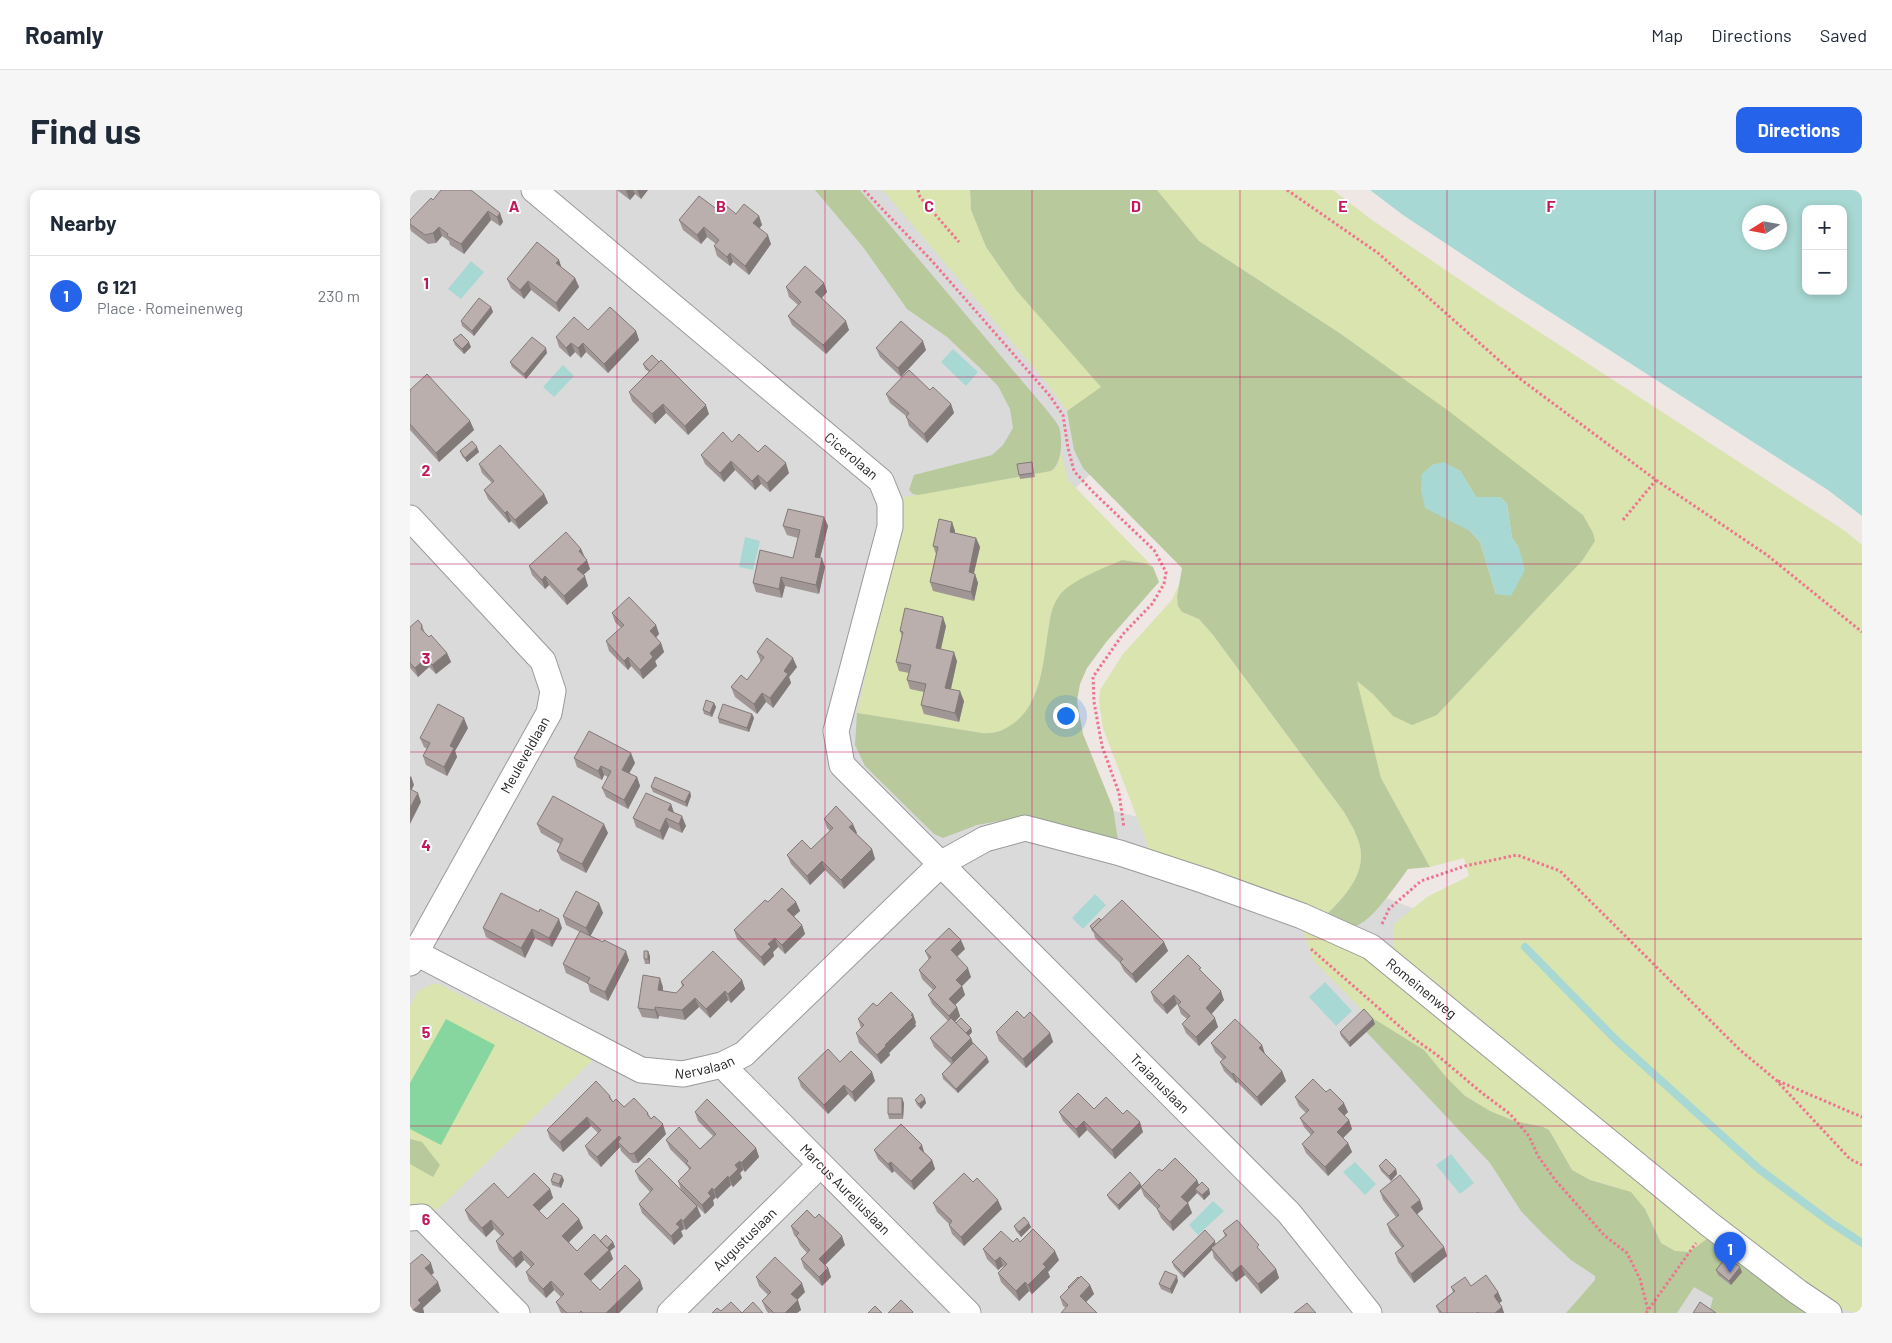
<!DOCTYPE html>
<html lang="en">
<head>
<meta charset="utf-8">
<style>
  body { margin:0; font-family:Barlow,sans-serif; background:#f6f6f7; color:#1f2937 }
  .controls { position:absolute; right:15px; top:15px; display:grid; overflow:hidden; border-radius:10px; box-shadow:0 2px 8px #0003 }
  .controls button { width:45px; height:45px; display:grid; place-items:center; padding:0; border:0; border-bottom:1px solid #e0e1e3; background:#fff; color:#1f2937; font:25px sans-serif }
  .compass { position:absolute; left:1332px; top:15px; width:45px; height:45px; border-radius:50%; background:#fff; box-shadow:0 2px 8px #0003; rotate:259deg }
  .you { position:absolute; left:655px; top:525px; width:18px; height:18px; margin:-12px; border:4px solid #fff; border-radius:50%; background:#1a73e8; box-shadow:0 0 0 8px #1a73e833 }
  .badge { display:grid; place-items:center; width:32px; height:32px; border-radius:50%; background:#2563eb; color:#fff; font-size:16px; font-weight:700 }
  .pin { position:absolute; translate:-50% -41px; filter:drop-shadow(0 1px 2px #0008) }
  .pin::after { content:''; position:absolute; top:26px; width:18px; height:15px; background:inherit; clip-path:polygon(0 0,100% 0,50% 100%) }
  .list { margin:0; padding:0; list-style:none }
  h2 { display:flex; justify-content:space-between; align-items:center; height:65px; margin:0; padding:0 20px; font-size:21px }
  h2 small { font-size:16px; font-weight:400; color:#747a83 }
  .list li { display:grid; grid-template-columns:32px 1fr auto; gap:15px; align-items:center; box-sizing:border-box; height:80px; padding:0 20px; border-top:1px solid #e0e1e3 }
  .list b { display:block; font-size:19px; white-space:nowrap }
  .list p { margin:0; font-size:16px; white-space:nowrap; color:#747a83 }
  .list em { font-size:16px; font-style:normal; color:#747a83 }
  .map { position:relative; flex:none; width:1452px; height:1123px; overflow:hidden; border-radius:10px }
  header { display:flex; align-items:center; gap:30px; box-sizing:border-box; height:70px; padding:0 25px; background:#fff; border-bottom:1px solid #e0e1e3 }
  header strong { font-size:24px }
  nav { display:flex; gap:28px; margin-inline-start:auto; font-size:18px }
  .intro { display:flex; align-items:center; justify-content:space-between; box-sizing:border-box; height:120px; padding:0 30px }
  h1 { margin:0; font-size:35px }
  .button { padding:12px 22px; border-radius:10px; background:#2563eb; color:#fff; font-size:18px; font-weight:700 }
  main { display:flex; gap:30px; padding:0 30px }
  aside { flex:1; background:#fff; border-radius:10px; box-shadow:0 2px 8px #0003 }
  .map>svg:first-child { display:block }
  .residential { fill:#dbdadb }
  .grass { fill:#dae4ae }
  .forest { fill:#b8c99c; fill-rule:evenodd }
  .pitch { fill:#88d69f }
  .water { fill:#a8d8d3; fill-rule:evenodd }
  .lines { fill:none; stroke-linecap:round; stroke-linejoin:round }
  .stream { stroke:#a8d8d3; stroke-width:8 }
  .minor-casing { stroke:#9a9a9a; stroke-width:27 }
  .path { stroke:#ee7590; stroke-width:3; stroke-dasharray:2.5 2.5; stroke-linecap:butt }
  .minor { stroke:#fff; stroke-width:25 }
  .wall { fill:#a09695 }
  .shaded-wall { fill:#827a79 }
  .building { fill:#baafad; stroke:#827a79 }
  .grid { fill:none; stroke:#c2185b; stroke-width:1; stroke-opacity:0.55 }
  .labels { text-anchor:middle; stroke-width:4; stroke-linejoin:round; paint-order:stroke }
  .street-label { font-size:14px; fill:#1d1d1d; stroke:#fff }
  .grid-label { font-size:16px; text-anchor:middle; font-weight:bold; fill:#c2185b; stroke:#fff; stroke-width:4; stroke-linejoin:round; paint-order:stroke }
</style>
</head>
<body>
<header>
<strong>Roamly</strong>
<nav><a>Map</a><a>Directions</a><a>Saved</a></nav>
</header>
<div class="intro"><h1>Find us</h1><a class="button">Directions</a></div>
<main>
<aside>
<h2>Nearby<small></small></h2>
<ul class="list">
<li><span class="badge">1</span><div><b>G 121</b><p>Place · Romeinenweg</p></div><em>230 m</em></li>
</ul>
</aside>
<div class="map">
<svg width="1452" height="1123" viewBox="0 0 1452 1123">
  <rect width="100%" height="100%" fill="#eee7e4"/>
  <path class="residential" d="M0 0H517L715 252 643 319 657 609 835 654 1065 742 1452 1103V1123H0Z"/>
  <path class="grass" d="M473 0H560L561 20 576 57 606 100 692 197 657 221 636 192Z
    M747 0H923L962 30 1071 104 1435 341 1452 355V1123C1429 1123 1409 1105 1391 1092L992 770 983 759 984 734 1017 707 1059 686 1054 668 1020 677 971 588 946 490 964 505 1027 525 1172 371 1184 352 1173 325 931 144 789 51Z
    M651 263 658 290 743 377 734 373 712 370 641 420C634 464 633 545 572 543L447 523 490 330 489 308 641 281 646 278Z
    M770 392 767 407 772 422 789 429 803 445 934 622C939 631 945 640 948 650 960 681 934 708 914 727L740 662 693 538 689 511 690 500 713 464 762 410Z
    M892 737 961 767 1301 1046 1279 1062 1265 1061 1251 1053 1235 1019 1206 997 1180 990 1162 980 1139 940 1133 937 1104 931 1080 921 1055 906 991 846 956 824 903 770Z
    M23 794H29L183 870 27 1020 15 1016 0 1019V974L4 976 12 952 0 949V816L8 801Z"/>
  <path class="forest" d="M405 0H450L635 218C639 223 646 231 649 237 653 250 652 274 641 281L508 305 503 304 499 300 504 285 582 265 593 255 603 238 600 219 588 196 570 178 537 147 497 119 453 57Z
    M560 0H747L789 51 931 144 1040 222 1173 325 1183 343 1185 351 1172 371 1027 525 1002 535 983 526 964 505 947 491 971 588 1020 677 998 679C989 691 959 736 944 736 937 736 921 729 914 727 934 708 960 681 948 650 945 640 939 631 934 622L803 445 789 429 772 422 768 416 767 407 772 378 673 278 664 260 657 221 691 197 606 100 576 57 561 20ZM1034 273 1050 281 1066 307H1090L1097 314 1102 348 1109 358 1086 404 1070 352 1060 341 1022 275Z
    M712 370 734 373 743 377 749 392 697 451 677 478 670 494 667 511 673 544 703 618 708 650 702 656 600 629 567 635 533 648 524 644 455 576 445 555 447 523 572 543C585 544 593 541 604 533 631 513 633 473 638 442 640 429 641 417 649 406 659 391 696 377 712 370Z
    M956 824 1014 860 1036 887 1055 906 1080 921 1104 931 1133 937 1139 940 1162 980 1180 990 1221 1002 1235 1019 1251 1053 1265 1061 1279 1062 1301 1046 1401 1123H1299L1303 1108 1284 1097 1267 1123H1156L1185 1090V1086L1161 1070 1133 1044 1111 1021 1080 973 948 833Z
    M0 949 12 952 30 975 23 987 0 974Z"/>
  <path class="pitch" d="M36 829 85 855 31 955 0 939V893Z"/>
  <path class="water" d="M960 0H1452V326L1418 300 1112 104 993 25ZM1396 19H1433V101H1396ZM1340 22H1370V52H1340Z
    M61 71 74 82 51 109 38 99Z
    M543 159 568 182 556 196 531 172Z
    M153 175 164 186 144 207 133 197Z
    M1034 272 1050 281 1066 307H1090L1097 314 1102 348 1109 358 1115 380 1101 406 1086 404 1070 352 1060 341 1015 318 1011 301 1012 284 1022 275Z
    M335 347 350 351 343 380 329 377Z
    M685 704 696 715 673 739 662 728Z
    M915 792 942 821 926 836 899 807Z
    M1041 964 1064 993 1050 1004 1026 975Z
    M945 972 966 994 955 1005 933 982Z
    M803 1011 814 1021 788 1045 779 1035Z"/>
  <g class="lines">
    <path class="stream" d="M1115 757 1206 850 1349 979 1420 1032 1452 1053"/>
    <g class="minor-casing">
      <g id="minor">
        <path id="s1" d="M124 0 471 291 480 313V337L426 541 432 575 879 1023 959 1123"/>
        <path d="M0 328 133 471 143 501 139 523 0 773"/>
        <path id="s2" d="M6 763 231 880 273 884 312 875 334 864 532 673 575 649 615 638 710 663 795 691 892 726 961 757 1299 1034 1388 1102 1419 1123"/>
        <path id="s3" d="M312 875 558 1123"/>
        <path d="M0 1028 12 1027 107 1123"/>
        <path id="s4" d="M260 1123 410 975"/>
      </g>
    </g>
    <path class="path" d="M454 0 522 71 640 206 653 225 658 258 664 281 683 302 744 360 756 382 754 394 742 414 713 444 683 487 684 512 692 556 709 603 714 638
      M508 0 510 7 549 52
      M877 0 968 63 1109 188 1246 290 1357 365 1452 442
      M1213 330 1246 290
      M972 734 979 719 1011 691 1055 676 1107 665 1150 681 1330 860 1366 890 1440 969 1452 975
      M901 759 1003 848 1027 865 1072 903 1100 924 1119 946 1128 966 1146 991 1195 1046 1217 1063 1230 1089 1238 1120
      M1368 891 1452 927
      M1236 1123 1286 1053"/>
    <use href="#minor" class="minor"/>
  </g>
  <path class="wall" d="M207 0H238L231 9 225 4 220 10Z
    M62 1 90 23 93 32 90 36 81 30 54 64 40 55 39 51 32 46 26 53 18 54 1 41 0 38V30L23 10Z
    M308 20 326 24 349 26 352 35 349 38 361 54 339 85 323 72 320 76 307 66 304 56 306 54 297 47 291 54 273 40 269 30Z
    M149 70 151 77 165 88 169 97 149 122 121 100 114 109 101 98 97 89Z
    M414 93 417 102 412 108 439 140 416 164 382 135 378 126 388 115 379 107 376 97Z
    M81 117 83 122 64 146 52 136 51 131Z
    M178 140 226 141 229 150 198 183 176 162 171 168 165 162 160 167 149 157 146 147Z
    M43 150 61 157 54 164 45 155Z
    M466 158 516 160 491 187 470 167Z
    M137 163 116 189 102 177 100 172Z
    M233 174 299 224 278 245 256 223 245 234 222 211 219 202 239 182 235 179Z
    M0 200 60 231 64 240 29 272 0 240Z
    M520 200 541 214 544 223 517 253 499 236 496 226 480 213 476 204Z
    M322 252 348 262 379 283 360 302 351 294 345 300 325 280 314 292 295 274 291 265Z
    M50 261 69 262 57 272 52 266Z
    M622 272 625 287 610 289 609 285Z
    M69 274 134 304 138 313 109 339 101 331 99 333 78 309 74 300 82 293 72 283Z
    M414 327 418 336 410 368 415 377 409 404 375 396 372 408 346 402 343 393 383 368 388 348 377 345 373 336Z
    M542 332 545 341V343L566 348 570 357 564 383 565 384 568 393 564 411 523 401 520 392 526 364 523 356Z
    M171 359 180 379 173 385 178 396 157 415 139 395 135 399 122 385 119 376Z
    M202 423 246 435 249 444 246 448 251 453 254 462 245 471 247 476 233 489 221 476 218 480 199 461 196 451 211 438 205 432Z
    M12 435 15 443 37 463 41 472 26 484 19 477 8 487 0 478V437Z
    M536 436 531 459 547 471 541 499 554 511 549 532 514 524 511 515 514 502 500 499 497 490 499 483 489 481 486 472 492 446 490 441Z
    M347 462 387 477 379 487 381 493 363 518 356 512 347 524 325 507 321 497 337 490 351 472Z
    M304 513 306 517 302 527 294 524 293 520Z
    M342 524 344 528 339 542 309 533 308 528Z
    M58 538 45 561 47 567 37 586 16 575 13 566 17 559 14 557 10 548Z
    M164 568 225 573 219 583 227 587 230 596 218 619 196 607 192 598 198 587 194 585 192 590 167 577Z
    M241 597 280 602 281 606 277 617 243 602Z
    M261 614 264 623 276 636 272 643 259 637 253 650 226 637 223 628Z
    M414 629 447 643 446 644 462 659 465 669 434 699 415 680 400 695 381 674 377 665 401 659 420 641 417 638Z
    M127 634 198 643 176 683 151 670 147 661 150 654 131 643Z
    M358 712H386L390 721 384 726 392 735 395 744 375 764 368 757 363 762 364 766 354 776 327 749 324 740Z
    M189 713 193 723 180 746 219 770 198 811 180 802 178 794 156 783 153 774 170 742 156 735 153 726Z
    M691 730 754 752 758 761 726 793 714 781 710 773 685 748 684 743 682 741 680 736Z
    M73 738H152L142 757 125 748 115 768 76 747Z
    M555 759 547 767 561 787 552 796 555 805 545 815 547 817 550 826 545 832 546 833 561 838 562 842 559 846 561 848 563 853 579 872 548 903 533 889 532 884 541 874 524 857 520 848 538 831 522 814 518 805 523 800 512 789 509 780 519 770 515 761Z
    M240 766V774H235L234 769Z
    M793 783 814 810 801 824 808 837 789 856 776 843 772 834 777 829 771 824 768 815 767 814 757 824 744 811 741 802Z
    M332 790 335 799 321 813 318 810 300 828 289 817 275 830 249 826 248 829 232 827 228 818 253 797V801L266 803 272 796 271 792Z
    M467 816 503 824 506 833 505 834 506 836 479 863 480 865 471 874 449 853 446 843 451 838 448 829Z
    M965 834 940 857 931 846 930 842Z
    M586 842 640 843 643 852 616 878 589 851Z
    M801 853 852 855 855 864 872 881 876 891 851 916 827 892 826 893 814 881 810 872 813 870 805 862Z
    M430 872 462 882 465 891 445 912 438 904 418 924 391 897 388 888Z
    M916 902 938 922 934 925 939 930 942 939 933 948 938 953 942 962 918 986 896 963 892 954 901 945 894 937 890 928 896 923 889 916 885 907Z
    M200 906 203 912 214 917 238 923 241 929 256 944 228 973H223L211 961 210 957 191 977 179 965 175 956 188 943 181 936 153 962 140 949 137 940Z
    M505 910 516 913 511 919 507 915Z
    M494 913 493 929H479L478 924Z
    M684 919 713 924 733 942 705 969 677 940 669 948 653 931 649 922Z
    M285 922 346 958 349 967 335 982 333 980 330 983 332 988 323 997 321 995 307 1009 306 1007 303 1010 304 1015 295 1024 271 1000 268 991 279 980 278 977 260 959 256 950 290 959 303 946 288 931Z
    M464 960 515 963 522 970 525 979 504 1000 484 981 482 983 468 969Z
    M969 976 986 979 987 984 981 991 971 981Z
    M225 981 291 1026 276 1040 274 1039 271 1041 273 1046 264 1055 232 1023 229 1014 240 1002 229 990Z
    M752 981 787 990 789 995 799 999 800 1004 794 1010 787 1003 778 1013 782 1023 763 1041 751 1028 747 1019 734 1006 731 998 709 1020 699 1009 697 1005 730 993 732 997Z
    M154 990 151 998 142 995 141 991Z
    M140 999 143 1008 129 1021 137 1029H169L173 1038 159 1052 167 1061 190 1051 203 1052 205 1057 200 1061 203 1069 181 1091 190 1100 230 1090 233 1099 209 1123H151L150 1121 146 1112 151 1107 144 1100 136 1108 119 1091 116 1082 121 1077 114 1070 106 1078 89 1060 86 1051 91 1046 84 1039 76 1047 59 1030 55 1020Z
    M970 1001 1010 1010 1013 1019 1007 1024 1034 1057 1037 1066 1004 1093 988 1072 985 1063 992 1058 980 1043 977 1034 986 1027 973 1010Z
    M523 1013 592 1019 554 1056 542 1044 539 1035V1034L527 1022Z
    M381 1036 435 1055 415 1075 418 1078 421 1087 412 1096 394 1078 391 1069 397 1063 390 1055 387 1048 384 1045Z
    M604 1036 621 1037 611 1047 606 1041Z
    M813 1041 852 1063 866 1079 869 1088 851 1104 835 1085 826 1092 804 1068 802 1060 774 1088 764 1077 762 1072 806 1054 815 1046Z
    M603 1052 649 1070 638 1082 640 1087 622 1104 619 1101 609 1111 591 1092 588 1083 594 1077 593 1076 588 1080 577 1069 573 1059Z
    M1306 1080 1332 1082 1321 1095 1308 1085Z
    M346 1087 395 1102 387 1110 391 1120 387 1123H358L356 1120 352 1111 358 1105 349 1096Z
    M768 1091 762 1104 751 1099 749 1094Z
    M680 1095 684 1104 676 1112 656 1118 653 1116 650 1107 659 1098 658 1097Z
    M1061 1096 1088 1102 1092 1111 1089 1113 1092 1117 1094 1123H1029L1026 1116 1043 1102 1041 1097Z"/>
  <path class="shaded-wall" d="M217 0H223L225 4 220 10 216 1Z
    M227 0H238L231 9Z
    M78 21 81 30 54 64 51 54Z
    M90 23 93 32 90 36 87 27Z
    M349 26 352 35 346 42 343 33Z
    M29 37 32 46 26 53 23 43Z
    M294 37 297 47 291 54 287 45Z
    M358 45 361 54 339 85 335 76Z
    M320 63 323 72 320 76 317 67Z
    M149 70 152 79 146 73Z
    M165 88 169 97 149 122 146 113Z
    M118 91 121 100 114 109 110 100Z
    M414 93 417 102 408 112 405 102Z
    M81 117 83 122 64 146 62 141Z
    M436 131 439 140 416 164 413 155Z
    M226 141 229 150 198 183 194 174Z
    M513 151 516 160 491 187 488 178Z
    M59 152 61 157 54 164 52 159Z
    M161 153 165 162 160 167 156 158Z
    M173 153 176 162 171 168 168 158Z
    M136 158 137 163 116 189 114 184Z
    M253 214 256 223 245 234 242 224Z
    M541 214 544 223 517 253 514 244Z
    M296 215 299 224 278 245 275 236Z
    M60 231 64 240 29 272 26 263Z
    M67 257 69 262 57 272 55 268Z
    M321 271 325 280 314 292 310 283Z
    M376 273 379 283 360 302 357 293Z
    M348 285 351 294 345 300 342 291Z
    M134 304 138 313 109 339 105 330Z
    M97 321 101 331 99 333 95 323Z
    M414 327 418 336 408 376 405 367Z
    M542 332 545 341 543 351 540 342Z
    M566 348 570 357 562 391 559 382Z
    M171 359 175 368 169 361Z
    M412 368 415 377 409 404 406 395Z
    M177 370 180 379 170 388 167 379Z
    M565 384 568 393 564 411 561 402Z
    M135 386 139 395 135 399 132 390Z
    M175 386 178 396 157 415 154 406Z
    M371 387 375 396 372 408 369 399Z
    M533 427 536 436 529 467 526 458Z
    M246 435 249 444 243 450 240 441Z
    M251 453 254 462 245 471 247 476 233 489 230 480 240 463Z
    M544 462 547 471 539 507 535 498Z
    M37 463 41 472 26 484 22 475Z
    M218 467 221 476 218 480 214 471Z
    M16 468 19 477 8 487 5 478Z
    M383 468 387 477 379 487 381 493 363 518 360 508 374 481Z
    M550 501 554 511 549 532 545 523Z
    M352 503 356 512 347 524 344 514Z
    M304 513 306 517 302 527 300 523Z
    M342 524 344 528 339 542 337 538Z
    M54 528 58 538 45 561 47 567 37 586 34 577 40 556Z
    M221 563 225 573 216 589 212 580Z
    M191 576 194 585 192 590 188 581Z
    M1 586 4 595 0 603V587Z
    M227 587 230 596 218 619 214 610Z
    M280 602 281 606 277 617 275 612Z
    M8 603 11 612 0 634V618Z
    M261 614 264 623 258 620Z
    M272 626 276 636 272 643 269 634Z
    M256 628 259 637 253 650 250 641Z
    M194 634 198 643 176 683 172 674Z
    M443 634 447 643 443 646 439 637Z
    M462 659 465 669 434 699 431 690Z
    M412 671 415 680 400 695 397 686Z
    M386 712 390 721 381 729 377 720Z
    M189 713 193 723 180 747 176 738Z
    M149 729 152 738 142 757 139 748Z
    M392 735 395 744 375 764 372 755Z
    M122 739 125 748 115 768 111 758Z
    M365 748 368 757 363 762 364 766 354 776 351 767 358 754Z
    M551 750 555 759 544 769 541 760Z
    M754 752 758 761 726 793 722 784Z
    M216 761 219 770 198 811 195 802Z
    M238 761 240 766V774L238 769Z
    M558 778 561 787 549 799 546 790Z
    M250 788 253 797 252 809 248 800Z
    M332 790 335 799 321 813 318 804Z
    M552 796 555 805 542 818 539 809Z
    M315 801 318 810 300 828 296 819Z
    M811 801 814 810 799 827 796 818Z
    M764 805 767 814 757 824 753 815Z
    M285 808 289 817 275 830 272 820Z
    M245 817 249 826 248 829 245 820Z
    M547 817 550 826 542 835 539 826Z
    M503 824 506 833 505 834 506 836 479 863 480 865 471 874 467 865 475 855Z
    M805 828 808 837 789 856 786 847Z
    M963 829 965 834 940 857 939 852Z
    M561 838 562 842 556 849 554 844Z
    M640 843 643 852 616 878 613 869Z
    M561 848 564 857 545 877 541 868Z
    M852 855 855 864 849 858Z
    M577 867 579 872 548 903 546 899Z
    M872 881 876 891 851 916 847 907Z
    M462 882 465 891 445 912 442 902Z
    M823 883 827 892 826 893 822 884Z
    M434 895 438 904 418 924 414 915Z
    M492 908 494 913 493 929 492 924Z
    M515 909 516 913 511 919 509 914Z
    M934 913 938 922 932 928 928 919Z
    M177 927 181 936 153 962 150 952Z
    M939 930 942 939 930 951 927 942Z
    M674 931 677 940 669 948 666 939Z
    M730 932 733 942 705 969 702 960Z
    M253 934 256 944 228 973 224 963Z
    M209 946 212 955 208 952 210 957 191 977 187 967Z
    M938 953 942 962 918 986 915 977Z
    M512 955 515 965 509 958Z
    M346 958 349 967 335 982 331 973Z
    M522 970 525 979 504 1000 501 991Z
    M330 971 333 980 330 983 332 988 323 997 319 988 325 975Z
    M481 972 484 981 482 983 478 974Z
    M986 979 987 984 981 991 979 986Z
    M152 986 154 990 151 998 149 994Z
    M318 986 321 995 307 1009 304 1000Z
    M787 990 791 1000 785 999 787 1003 774 1016 771 1007Z
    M730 993 732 997 709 1020 708 1015Z
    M302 998 306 1007 303 1010 304 1015 295 1024 292 1015 298 1003Z
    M140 999 143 1008 126 1024 123 1015Z
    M799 999 800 1004 794 1010 792 1005Z
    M588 1010 592 1019 554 1056 551 1047Z
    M1010 1010 1013 1019 1005 1026 1001 1017Z
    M778 1013 782 1023 763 1041 760 1032Z
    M287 1016 291 1026 276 1040 273 1031Z
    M169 1029 173 1038 156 1055 152 1046Z
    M271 1029 274 1039 271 1041 273 1046 264 1055 261 1046 266 1034Z
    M81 1030 84 1039 76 1047 72 1038Z
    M619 1033 621 1037 611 1047 609 1042Z
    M432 1046 435 1055 412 1078 409 1069Z
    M805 1051 806 1056 801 1058 802 1060 774 1088 773 1083Z
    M203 1052 205 1057 200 1061 203 1069 178 1093 174 1084 196 1059Z
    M1034 1057 1037 1066 1004 1093 1001 1084Z
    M111 1061 114 1070 106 1078 103 1068Z
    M645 1061 649 1070 638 1082 640 1087 622 1104 618 1095 633 1074Z
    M590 1067 593 1076 588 1080 585 1071Z
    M21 1073 24 1083 19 1087 15 1078Z
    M831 1075 835 1085 826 1092 822 1083Z
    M1330 1077 1332 1082 1321 1095 1319 1091Z
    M418 1078 421 1087 412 1096 409 1087Z
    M866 1079 869 1088 851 1104 848 1094Z
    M767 1086 768 1091 762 1104 760 1099Z
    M230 1090 233 1099 209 1123H196Z
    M141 1091 144 1100 136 1108 133 1099Z
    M28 1092 31 1101 13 1118 14 1122V1123H0L8 1110Z
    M615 1092 619 1101 609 1111 606 1101Z
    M392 1093 395 1102 384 1113 381 1104Z
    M680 1095 684 1104 673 1115 670 1106Z
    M1088 1102 1092 1111 1087 1115 1084 1106Z
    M388 1110 391 1120 387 1123H375Z
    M1092 1117 1094 1123H1085Z"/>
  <path class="building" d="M31 0H61L90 23 87 27 78 21 51 54 37 46 38 44 29 37 23 43 15 45 0 34V30L21 8 23 10Z
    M289 6 308 20 313 13 326 24 334 14 349 26 343 33 358 45 335 76 320 63 317 67 304 56 309 50 294 37 287 45 269 30Z
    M127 52 149 70 146 73 165 88 146 113 118 91 110 100 97 89Z
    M395 76 414 93 405 102 436 131 413 155 378 126 391 112 376 97Z
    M69 108 81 117 62 141 51 131Z
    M200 117 226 141 194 174 173 153 168 158 161 153 156 158 146 147 164 127 178 140Z
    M491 131 513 151 488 178 466 158Z
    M51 144 59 152 52 159 43 150Z
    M122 147 136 158 114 184 100 172Z
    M242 165 249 172 240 181 233 174Z
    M251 170 296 215 275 236 253 214 242 224 219 202Z
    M499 180 520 200 523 197 541 214 514 244 496 227 499 223 476 204Z
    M17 184 60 231 26 263 0 234V200Z
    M313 242 322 252 329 244 348 262 355 255 376 273 357 293 348 285 342 291 321 271 310 283 291 265Z
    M62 251 67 257 55 268 50 261Z
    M90 255 134 304 105 330 97 321 95 323 74 300 84 291 69 274Z
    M622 272 623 283 609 285 607 274Z
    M378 319 414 327 405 367 412 368 406 395 371 387 369 399 343 393 350 360 383 368 390 340 373 336Z
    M529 329 542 332 540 342 566 348 559 382 565 384 561 402 520 392 528 357 523 356Z
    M156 342 171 359 169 361 177 370 167 379 175 386 154 406 135 386 132 390 119 376Z
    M219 407 246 435 240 441 251 453 240 463 243 467 230 480 218 467 214 471 196 451 214 435 202 423Z
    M495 418 533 427 526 458 544 462 535 498 550 501 545 523 511 515 516 494 497 490 501 475 486 472 493 442 490 441Z
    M8 430 12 435 11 439 19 447 21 445 37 463 22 475 16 468 5 478 0 473V437Z
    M357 448 383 468 374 481 378 484 360 508 352 503 344 514 321 497 331 485 337 490 354 467 347 462Z
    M296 510 304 513 300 523 293 520Z
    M28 514 54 528 40 556 44 558 34 577 13 566 20 553 10 548Z
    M313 514 342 524 337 538 308 528Z
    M179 541 221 563 212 580 227 587 214 610 192 598 201 581 191 576 188 581 164 568Z
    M245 587 280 602 275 612 241 597Z
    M0 599 8 603 0 618Z
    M236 603 261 614 258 620 272 626 269 634 256 628 250 641 223 628Z
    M143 606 194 634 172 674 147 661 153 649 127 634Z
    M426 616 443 634 439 637 462 659 431 690 412 671 397 686 377 665 392 650 401 659 423 638 414 629Z
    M372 698 386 712 377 720 392 735 372 755 365 748 358 754 361 757 351 767 324 740 355 710 358 712Z
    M166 701 189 713 176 738 153 726Z
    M91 703 129 722 130 719 149 729 139 748 122 739 111 758 73 738Z
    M712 710 754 752 722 784 710 772 713 769 682 739Z
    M689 728 691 730 682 739 685 742 680 736Z
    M539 738 551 750 541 760 558 778 546 790 552 796 539 809 547 817 539 826 518 805 526 797 509 780 521 767 515 761Z
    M170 741 193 752 194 750 216 761 195 802 177 793 180 788 153 774Z
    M234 761H238V769H234Z
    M303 761 332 790 318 804 315 801 296 819 285 808 272 820 245 817V820L228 818 233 785 250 788 248 800 266 803 274 795 271 792Z
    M778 765 791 778 789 779 811 801 796 818 805 828 786 847 772 834 780 826 768 815 771 812 764 805 753 815 741 802Z
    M481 802 503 824 501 825 503 827 475 855 476 856 467 865 446 843 454 835 448 829 463 813 467 816Z
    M954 819 963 829 939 852 930 842Z
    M607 821 614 828 620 822 640 843 613 869 586 842Z
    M541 828 561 848 541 868 520 848Z
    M551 828 561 838 556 843 546 833Z
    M825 829 852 855 849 858 872 881 847 907 823 883 822 884 810 872 816 867 801 853Z
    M563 853 577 867 546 899 532 884Z
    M418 859 430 872 441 861 462 882 442 902 434 895 414 915 388 888Z
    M903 889 916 902 920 899 934 913 928 919 939 930 927 942 938 953 915 977 892 954 904 942 890 928 899 920 885 907Z
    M186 891 200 906 199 907 203 912 206 909 214 917 224 908 238 923 237 924 241 929 244 926 253 934 224 963 220 964 208 952 211 948 209 946 187 967 175 956 191 940 177 927 150 952 137 940Z
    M668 903 684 919 696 907 713 924 717 920 730 932 702 960 674 931 666 939 649 922Z
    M511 904 515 909 509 914 505 910Z
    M478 908H492V924H478Z
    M297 909 346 958 331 973 330 971 325 975 328 979 319 988 318 986 304 1000 302 998 298 1003 301 1006 292 1015 268 991 281 978 276 973 278 971 256 950 269 937 290 959 306 944 285 922Z
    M491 934 512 955 509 958 522 970 501 991 481 972 478 974 464 960Z
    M239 968 287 1016 273 1031 271 1029 266 1034 270 1037 261 1046 229 1014 243 999 225 981Z
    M765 968 787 990 771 1007 778 1013 760 1032 747 1019 750 1016 731 997 749 979 752 981Z
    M976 969 986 979 979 986 969 976Z
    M720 982 730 993 708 1015 697 1005Z
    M124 983 140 999 123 1015 137 1029 153 1013 169 1029 152 1046 167 1061 184 1044 199 1060 174 1084 190 1100 215 1075 230 1090 196 1123H173L171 1121 169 1123H157L146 1112 154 1104 141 1091 133 1099 116 1082 124 1074 111 1061 103 1068 86 1051 94 1044 81 1030 72 1038 55 1020 84 993 98 1008Z
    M144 983 152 986 149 994 141 991Z
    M554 983 563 992 567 988 588 1010 551 1047 539 1035 542 1031 523 1013Z
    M990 985 1010 1010 1001 1017 1034 1057 1001 1084 985 1063 994 1056 977 1034 989 1025 970 1001Z
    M792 992 799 999 792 1005 785 999Z
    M397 1020 405 1028 409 1024 432 1046 409 1069 418 1078 409 1087 391 1069 400 1060 386 1046 389 1043 381 1036Z
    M614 1027 619 1033 609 1042 604 1036Z
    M827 1030 849 1055 847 1057 866 1079 848 1094 831 1075 822 1083 801 1058 817 1045 813 1041Z
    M623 1039 645 1061 633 1074 636 1077 618 1095 615 1092 606 1101 588 1083 597 1074 590 1067 585 1071 573 1059 591 1041 603 1052 607 1048 610 1052Z
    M795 1040 805 1051 773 1083 762 1072Z
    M196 1045 203 1052 197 1058 190 1051Z
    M12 1064 21 1073 15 1078 28 1092 8 1110 11 1113 0 1123V1074Z
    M365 1067 392 1093 381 1104 388 1110 375 1123H364L352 1111 361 1102 346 1087Z
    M1316 1067 1330 1077 1319 1091 1306 1080Z
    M755 1081 767 1086 760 1099 749 1094Z
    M1076 1085 1088 1102 1084 1106 1092 1117 1085 1123H1069L1068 1122 1066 1123H1032L1026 1116 1045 1101 1041 1097 1055 1087 1061 1096Z
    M671 1086 680 1095 670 1106 687 1123H651L658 1115 650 1107Z
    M668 1087 669 1088 659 1098 658 1097Z
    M491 1110 503 1122 502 1123H478Z
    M321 1112 332 1123H302L307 1118 311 1121Z
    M343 1112 353 1123H332Z
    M1290 1112 1306 1123H1283Z
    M897 1113 906 1123H884Z
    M465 1116 472 1123H458Z"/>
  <path class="grid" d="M207 0V1123M415 0V1123M622 0V1123M830 0V1123M1037 0V1123M1245 0V1123M0 187H1452M0 374H1452M0 562H1452M0 749H1452M0 936H1452"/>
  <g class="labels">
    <g class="street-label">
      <text dy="5" stroke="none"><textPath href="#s1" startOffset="414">Cicerolaan</textPath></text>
      <text transform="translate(115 565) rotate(-61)" y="5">Meuleveldlaan</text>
      <text dy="5" stroke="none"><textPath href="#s2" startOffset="1158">Romeinenweg</textPath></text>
      <text dy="5" stroke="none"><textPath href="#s2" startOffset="318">Nervalaan</textPath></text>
      <text dy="5" stroke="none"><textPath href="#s1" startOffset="1196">Traianuslaan</textPath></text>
      <text dy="5" stroke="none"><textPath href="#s3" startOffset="175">Marcus Aureliuslaan</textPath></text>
      <text dy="5" stroke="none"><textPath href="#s4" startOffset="105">Augustuslaan</textPath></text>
    </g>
  </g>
  <g class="grid-label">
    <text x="104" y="22">A</text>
    <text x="311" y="22">B</text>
    <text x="519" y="22">C</text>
    <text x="726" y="22">D</text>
    <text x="933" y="22">E</text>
    <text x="1141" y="22">F</text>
    <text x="16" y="99">1</text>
    <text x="16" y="286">2</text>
    <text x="16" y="474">3</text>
    <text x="16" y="661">4</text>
    <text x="16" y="848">5</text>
    <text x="16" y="1035">6</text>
  </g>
</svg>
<div class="controls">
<button>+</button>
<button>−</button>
</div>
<svg class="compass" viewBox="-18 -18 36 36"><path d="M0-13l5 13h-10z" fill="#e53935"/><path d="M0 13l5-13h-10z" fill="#747a83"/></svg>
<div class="you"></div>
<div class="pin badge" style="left:1320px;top:1083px">1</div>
</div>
</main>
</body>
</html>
